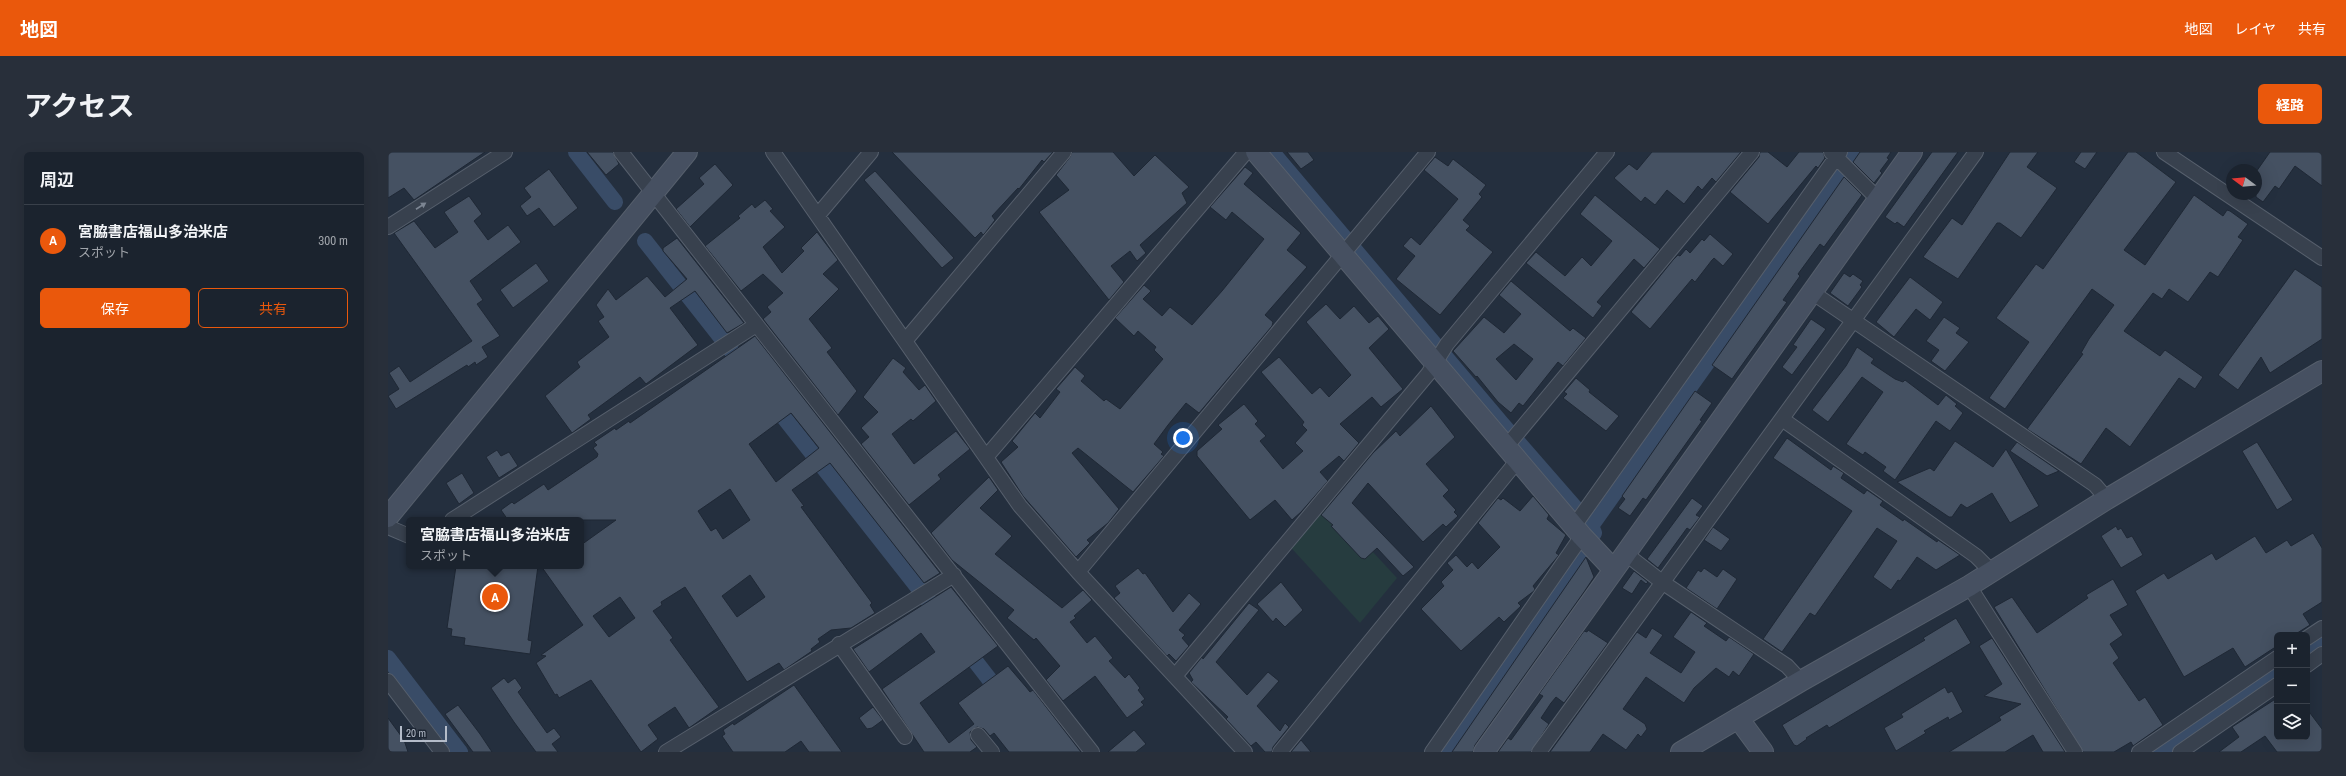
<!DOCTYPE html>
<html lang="ja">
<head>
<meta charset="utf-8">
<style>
  body { margin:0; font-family:"Archivo Narrow","Noto Sans JP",sans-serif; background:#282f3a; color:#f1f3f6 }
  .controls { position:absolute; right:12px; bottom:12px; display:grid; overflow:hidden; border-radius:6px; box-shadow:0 4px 16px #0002 }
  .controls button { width:36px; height:36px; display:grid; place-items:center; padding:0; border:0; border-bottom:1px solid #39404a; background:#1b232e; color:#f1f3f6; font:20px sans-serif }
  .compass { position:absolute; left:1838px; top:12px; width:36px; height:36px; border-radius:50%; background:#1b232e; box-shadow:0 4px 16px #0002; rotate:286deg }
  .scale { position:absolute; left:12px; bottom:10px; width:47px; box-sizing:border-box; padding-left:4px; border:2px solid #b4bcc9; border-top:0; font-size:11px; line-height:14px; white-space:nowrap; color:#b4bcc9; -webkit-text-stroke:3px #1d2633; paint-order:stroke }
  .you { position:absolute; left:795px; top:286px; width:14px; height:14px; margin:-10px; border:3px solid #fff; border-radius:50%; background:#1a73e8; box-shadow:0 0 0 6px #1a73e833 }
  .badge { display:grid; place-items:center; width:26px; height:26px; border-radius:50%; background:#ea580c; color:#fff; font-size:13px; font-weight:700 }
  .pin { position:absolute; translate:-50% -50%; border:2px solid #fff; box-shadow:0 1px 4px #0006 }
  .popup { position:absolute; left:18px; top:365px; width:178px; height:52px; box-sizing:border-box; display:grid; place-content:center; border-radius:6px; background:#1b232e; filter:drop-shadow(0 1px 3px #0005); font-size:13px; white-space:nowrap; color:#a0a4aa }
  .popup b { font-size:15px; color:#f1f3f6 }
  .popup::after { content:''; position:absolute; left:50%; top:100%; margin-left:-8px; border:8px solid transparent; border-top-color:#1b232e }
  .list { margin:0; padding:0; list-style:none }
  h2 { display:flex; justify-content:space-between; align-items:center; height:52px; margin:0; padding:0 16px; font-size:17px }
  h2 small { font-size:13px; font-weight:400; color:#a0a4aa }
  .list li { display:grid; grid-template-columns:26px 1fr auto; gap:12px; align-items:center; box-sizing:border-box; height:72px; padding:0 16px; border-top:1px solid #39404a }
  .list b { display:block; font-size:15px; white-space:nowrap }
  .list p { margin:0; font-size:13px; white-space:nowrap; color:#a0a4aa }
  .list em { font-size:13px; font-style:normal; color:#a0a4aa }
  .actions { display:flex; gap:8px; padding:12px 16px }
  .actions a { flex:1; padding:9px 0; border:1px solid #ea580c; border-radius:6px; text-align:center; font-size:14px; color:#ea580c }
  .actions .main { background:#ea580c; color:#fff }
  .icon { flex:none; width:22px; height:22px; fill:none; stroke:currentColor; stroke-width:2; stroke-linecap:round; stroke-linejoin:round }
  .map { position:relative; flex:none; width:1934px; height:600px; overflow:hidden; border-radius:6px }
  header { display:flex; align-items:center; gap:24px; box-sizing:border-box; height:56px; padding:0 20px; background:#ea580c; color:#fff }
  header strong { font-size:19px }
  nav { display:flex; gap:22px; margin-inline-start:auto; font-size:14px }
  .intro { display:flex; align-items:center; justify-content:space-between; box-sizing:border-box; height:96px; padding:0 24px }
  h1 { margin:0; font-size:28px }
  .button { padding:10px 18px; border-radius:6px; background:#ea580c; color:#fff; font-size:14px; font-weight:700 }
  main { display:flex; gap:24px; padding:0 24px }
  aside { flex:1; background:#1b232e; border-radius:6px; box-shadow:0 4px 16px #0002 }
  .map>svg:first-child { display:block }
  .green { fill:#263c3f }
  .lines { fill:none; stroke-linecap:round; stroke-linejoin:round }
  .canal { stroke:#394c67; stroke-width:16 }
  .building { fill:#455162; stroke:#1f2835; fill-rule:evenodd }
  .street-casing { stroke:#565f6c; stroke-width:16 }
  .secondary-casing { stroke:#565f6c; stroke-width:22 }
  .street { stroke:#38414e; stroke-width:14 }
  .secondary { stroke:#465061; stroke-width:20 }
  .oneway { fill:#7c8592 }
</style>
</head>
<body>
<header>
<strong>地図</strong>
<nav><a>地図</a><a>レイヤ</a><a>共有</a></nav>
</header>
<div class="intro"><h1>アクセス</h1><a class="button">経路</a></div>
<main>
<aside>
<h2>周辺<small></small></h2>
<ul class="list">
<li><span class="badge">A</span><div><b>宮脇書店福山多治米店</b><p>スポット</p></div><em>300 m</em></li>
</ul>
<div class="actions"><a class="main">保存</a><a>共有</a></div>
</aside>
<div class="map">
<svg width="1934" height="600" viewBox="0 0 1934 600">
  <rect width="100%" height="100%" fill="#242f3e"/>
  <path class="green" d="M934 345 1009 426 972 471 896 388Z"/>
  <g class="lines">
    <path class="canal" d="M188 0 227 50
      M884 0 1114 272 1203 374
      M257 89 357 216
      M383 249 554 466
      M574 492 615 545
      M1919 500 1934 490
      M0 506 72 600
      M1056 600 1206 381 1203 374 1469 0
      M1772 600 1889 520"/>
  </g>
  <path class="building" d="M0 0H97L26 48 16 36 0 46Z
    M199 0H225L231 12 218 23Z
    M504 0H665L656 10 654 8 631 37 630 36 604 64 607 68 597 81 595 83 593 80 587 86Z
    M684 0H725L746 24 767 3 801 35 794 41 799 51 752 93 758 101 749 109 742 99 723 114 736 130 721 148 651 60 681 38 668 23 682 5Z
    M899 0H920L926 8 913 17Z
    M1264 0H1353L1328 30 1324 26 1314 38 1310 34 1296 52 1279 38 1267 53 1257 45 1253 50 1226 26 1241 12 1249 18Z
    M1372 0H1380L1399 15 1411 0H1435L1437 6 1430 16 1428 14 1380 72 1342 40 1371 5Z
    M1472 0H1503L1499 6 1501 7 1492 19 1494 21 1486 31 1465 10Z
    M1544 0H1570L1516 75 1509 70 1507 72 1497 65Z
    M1622 0H1650L1639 15 1669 36 1633 86 1612 71H1609L1570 127 1535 105 1564 66 1574 73Z
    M1693 0H1709L1697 17 1686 10Z
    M1740 0H1748L1788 30 1736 98 1757 113 1806 43 1835 64 1839 58 1842 59 1860 72 1850 85 1855 88 1830 125 1822 120 1800 150 1781 137 1774 147 1765 141 1736 179 1772 204 1777 198 1815 225 1807 237 1791 226 1742 295 1718 276 1693 312 1639 277 1695 202 1693 201 1701 187 1726 153 1704 137 1617 257 1601 246 1641 190 1608 166 1648 112 1655 117Z
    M1882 0H1934V34L1907 14 1891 37 1887 34 1875 50 1868 45V20Z
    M1047 5 1060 14 1065 7 1098 33 1091 42 1094 45 1075 68 1082 74 1078 78 1105 100 1052 163 1008 127 1027 104 1015 94 1023 85 1032 93 1070 47 1036 18Z
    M327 12 345 33 302 75 288 57 316 32 311 26Z
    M857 15 865 21 856 32 913 81 899 98 919 115 877 163 885 170 884 174 811 261 798 251 780 273 766 292 775 300 773 302 776 304 745 340 690 296 684 301 731 357 720 371 699 388 702 391 688 405 635 344 613 310 630 295 624 289 647 261 652 266 672 240 668 237 687 215 697 224 693 229 716 249 718 247 732 257 775 207 766 198 768 195 750 179 746 184 727 166 756 133 763 139 755 147 774 164 782 155 804 173 834 139 876 87 844 60 838 68 822 55Z
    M161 17 190 56 166 75 151 56 139 64 132 54 143 45 136 36Z
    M487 19 566 106 554 116 476 28Z
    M1456 25 1474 43 1436 95 1432 92 1410 122 1412 124 1395 148 1399 150 1344 227 1324 213Z
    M1207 43 1272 97 1256 116 1246 107 1209 150 1214 154 1205 166 1138 111 1148 100 1177 124 1194 105 1203 114 1224 89 1192 62Z
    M81 44 94 62 86 69 100 88 120 73 133 90 82 129 95 148 89 152 112 184 94 195 100 205 88 213 87 210 80 215 79 213 8 257 0 244 11 237 1 221 11 214 22 230 84 189 6 81 26 69 47 96 70 80 56 60Z
    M377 48 385 57 382 59 397 75 375 95 394 121 416 99 413 96 429 80 450 108 435 122 451 137 421 167 444 196 439 200 469 239 450 263 375 167 383 160 379 155 395 141 375 122 353 139 317 94 352 66 350 64 364 52 367 56Z
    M1322 82 1345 102 1335 114 1326 106 1324 108 1307 130 1304 127 1262 177 1243 160 1285 108 1290 103 1292 104 1298 97 1302 101 1314 87 1316 89Z
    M289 86 356 171 339 181 307 139 282 156 310 193 258 232 252 225 200 263 203 267 184 281 157 244 192 215 189 210 221 185 210 169 216 165 208 153 220 137 228 148 259 124 277 145 299 127 275 99V96Z
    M148 111 161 129 125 156 112 138Z
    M1907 117 1934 135V187L1882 221 1873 205 1850 238 1830 223Z
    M1456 121 1462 125 1465 122 1475 129 1472 133 1474 135 1460 154 1442 141Z
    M1522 125 1555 150 1542 168 1528 157 1506 185 1488 170Z
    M1123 129 1182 179 1185 176 1198 186 1175 214 1170 210 1135 254 1131 251 1123 261 1110 250 1089 224 1088 225 1065 199 1096 165 1116 181 1133 162 1111 143ZM1126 192 1145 207 1128 228 1108 207Z
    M938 152 952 167 966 154 981 171 990 164 1001 177 981 196 1015 237 993 255 984 245 952 272 971 291 956 309 951 304 932 320 940 329 913 360 904 368 887 348 862 368 809 304V299L834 277 830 273 856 252 870 269 867 272 878 284 872 289 895 317 915 299 907 291 919 278 914 273 916 270 873 220 891 205 924 242 932 235 941 245 963 223 918 170Z
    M1556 165 1572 176 1568 181 1581 190 1557 219 1543 209 1551 198 1538 189Z
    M1423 167 1438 177 1404 223 1394 215 1409 195 1405 193Z
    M367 184 552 421 536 431 442 311 404 338 416 354 413 355 484 451 482 453 487 461 463 476 443 478 430 487 432 490 423 497 424 499 396 518 391 511 359 530 297 435 273 450 274 453 265 459 285 486 282 488 331 555 301 576 287 555 260 573 270 587 253 600 203 528 171 546 169 542 167 543 148 511 158 504 153 503 195 473 153 414H193V393L228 368H120L113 358 124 350 126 352 156 332 160 338 209 305 210 302 205 296 209 293 206 290 227 276 228 278 241 269 242 271ZM403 261 431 296 388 330 361 292ZM342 337 362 368 335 387 328 376 323 379 310 359ZM362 423 377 445 349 465 334 444ZM232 445 247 466 221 485 205 464Z
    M1469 195 1486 207 1483 211 1507 227 1515 230 1517 228 1550 253 1558 243 1569 252 1567 254 1575 261 1562 279 1548 269 1507 328 1495 319 1498 315 1477 300 1475 303 1458 292 1495 240 1474 225 1440 270 1424 258 1458 214Z
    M505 206 518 216 515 220 531 238 537 233 548 249 525 269 523 267 504 282 526 312 568 279 582 297 550 323 553 327 521 353 473 292 481 285 473 276 490 260 475 245Z
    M1188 226 1202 238 1201 240 1231 264 1218 279 1175 246 1179 242 1176 240Z
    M1307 239 1324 251 1312 268 1314 269 1258 348 1255 346 1242 364 1230 356 1237 347 1234 344Z
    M1043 254 1067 285 1038 312 1061 338 1055 344 1068 358 1066 360 1070 364 1058 375 1055 372 1035 390 980 331 964 351 1026 415 1015 424 989 396 977 407 973 406 943 374 945 373 933 363 985 301 1008 279 1012 284Z
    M1399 286 1443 318 1445 314 1456 321 1453 326 1476 342 1479 338 1495 349 1492 353 1515 369 1516 367 1549 390 1550 388 1572 403 1548 418 1529 405 1512 429 1510 428 1503 438 1485 425 1509 389 1489 376 1427 464 1422 461 1394 500 1375 487 1464 359 1385 306Z
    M1567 289 1605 315 1618 297 1651 354 1622 371 1604 341 1579 356 1573 352 1564 365H1561L1509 330 1542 316 1546 319Z
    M1629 290 1671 319 1659 324 1622 299Z
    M1869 290 1905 348 1889 358 1854 299Z
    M109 298 113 304 121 300 130 314 111 326 98 305Z
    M74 321 86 341 71 352 58 331Z
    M601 325 610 338 592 356 624 384 607 402 674 456 695 438 704 448 686 464 688 466 682 470 699 491 707 484 725 506 721 509 737 526 741 522 752 536 750 538 757 547 753 550 756 553 739 566 707 524 675 549 658 528 672 514 648 486 646 488 619 466 626 458 564 408 543 381Z
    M1145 344 1161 363 1159 367 1178 383 1168 401 1171 403 1145 434 1147 437 1146 439 1130 451 1133 454 1116 470 1111 465 1073 499 1033 457 1056 434 1053 430 1065 418 1059 411 1068 403 1079 415 1084 410 1090 417 1112 395 1090 371 1110 346 1113 348 1115 346 1132 359Z
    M1304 346 1315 354 1308 363 1312 365 1302 378 1299 376 1270 416 1259 407Z
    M1728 374 1730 378 1733 376 1739 386 1744 384 1755 403 1733 416 1713 384Z
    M1325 375 1342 387 1333 399 1316 388Z
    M1925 381 1934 396V450L1915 462 1922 473 1906 483H1889V494L1857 515 1845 496 1796 525 1747 439 1776 421 1780 427 1824 401 1828 408 1867 384 1878 401 1899 388 1903 394Z
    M1198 405 1206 425 1196 440 1087 593 1085 600H1064Z
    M68 414H150L140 488 144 489 142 502 76 493 77 486 63 484 64 477 59 476Z
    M750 416 755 422 757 421 785 460 801 441 813 452 791 478 797 483 794 486 801 494 788 509 781 502 779 504 726 446 732 441 727 434Z
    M1316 416 1329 425 1335 417 1349 427 1329 457 1298 436 1310 418 1313 420Z
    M1246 419 1260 430 1258 432 1253 428 1244 442 1234 436Z
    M1725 427 1740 453 1722 463 1735 483 1722 492 1731 506 1725 511 1751 549 1757 545 1775 573 1745 594 1743 590 1726 600H1695L1606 455 1624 445 1649 481 1700 446 1698 443Z
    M893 430 915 458 897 475 888 466 885 470 869 452Z
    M563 435 610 494 532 551 561 591 586 572 570 551 620 514 638 535 642 540 645 538 693 600H621L606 581 602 584 596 577 589 575 582 580 583 588 589 595 582 600H536L494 537 547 500 533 481 481 520 465 497Z
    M861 451 871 458 828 510 859 543 880 520 891 529 869 554 892 579 897 571 901 575 885 595 884 600H877L868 590 863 594 838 567 840 565 803 530 805 528 801 521 814 505 815 507Z
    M1303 460 1319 471 1316 474 1338 489 1341 485 1366 502 1351 524 1345 519 1341 525 1328 516 1306 536 1296 551 1258 525 1235 557 1257 572 1259 577 1253 585 1250 582 1238 598 1215 582 1202 600H1162L1249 480 1258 486 1264 476 1275 483 1262 501 1293 521 1307 500 1285 485Z
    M1568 466 1583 491 1441 576 1439 573 1418 586 1419 587 1409 594 1406 593 1394 573 1537 488 1535 486Z
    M1200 478 1220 491 1176 551 1168 545 1163 551 1153 566 1161 572 1143 600H1110L1120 586 1123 588 1155 544 1151 542 1196 479 1199 480Z
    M1604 486 1677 600H1655L1645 583 1617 600H1561L1613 568 1611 565 1633 552 1596 544 1614 532 1591 494Z
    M116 526 120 531 127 526 134 536 130 540 159 581 166 576 173 585 164 592 170 600H148L126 570 103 536Z
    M406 533 454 600H421L413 589 397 600H345L334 584 337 582 335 578 345 571 346 573Z
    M1557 535 1560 541 1564 539 1575 560 1561 568 1560 565 1536 579 1538 581 1508 599 1496 576 1515 565 1513 562Z
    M1889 546V585H1919V557L1934 577V600H1889L1877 584 1853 600H1831L1851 585 1844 575Z
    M70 553 92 582 104 600H85L65 573 57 562Z
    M485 555 495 568 484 576 479 577 471 566Z
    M0 566 16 588 20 600H0Z
    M746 578 758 592 748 600H720Z
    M913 588 923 600H903Z"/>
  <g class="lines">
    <g class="street-casing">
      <path id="street" d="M233 0 704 600
        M385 0 632 354 690 420 857 600
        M1443 0 1491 48
        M1776 0 1934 106
        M430 63 483 0
        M0 75 117 0
        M1425 141 1707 333 1719 347
        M517 189 676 0
        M1394 267 1588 404 1603 419
        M1118 295 1364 0
        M599 304 858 0
        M64 368 368 173
        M1186 374 1452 0
        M0 375 21 384
        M1238 402 1274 430 1399 514 1413 529
        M690 420 1040 0
        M1581 434 1687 600
        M1919 486 1934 476
        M451 492 517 585
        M1919 513 1934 502
        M787 524 1040 222 1059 192 1219 0
        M0 529 54 600
        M590 583 604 600
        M278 600 566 423
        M892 600 1130 308
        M1044 600 1194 384
        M1151 600 1588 0
        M1751 600 1889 506
        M1792 600 1889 533"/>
    </g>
    <g class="secondary-casing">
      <path id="secondary" d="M868 0 1194 384 1225 417
        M0 365 299 0
        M1350 566 1375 600
        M1096 600 1524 0
        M1293 600 1413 529 1581 434 1719 347 1934 219"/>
    </g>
    <use href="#street" class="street"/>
    <use href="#secondary" class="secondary"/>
  </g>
  <defs><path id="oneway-solid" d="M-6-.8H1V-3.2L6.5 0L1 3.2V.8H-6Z"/></defs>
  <use class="oneway" href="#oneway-solid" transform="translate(33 54) rotate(-33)"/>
</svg>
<div class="controls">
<button>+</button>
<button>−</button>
<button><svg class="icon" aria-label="layers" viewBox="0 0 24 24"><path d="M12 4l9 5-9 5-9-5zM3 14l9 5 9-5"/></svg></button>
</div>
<svg class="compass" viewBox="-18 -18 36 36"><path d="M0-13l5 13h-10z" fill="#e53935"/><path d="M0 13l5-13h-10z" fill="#a0a4aa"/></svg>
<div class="scale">20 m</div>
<div class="you"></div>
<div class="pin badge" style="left:107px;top:445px">A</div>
<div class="popup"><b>宮脇書店福山多治米店</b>スポット</div>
</div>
</main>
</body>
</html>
